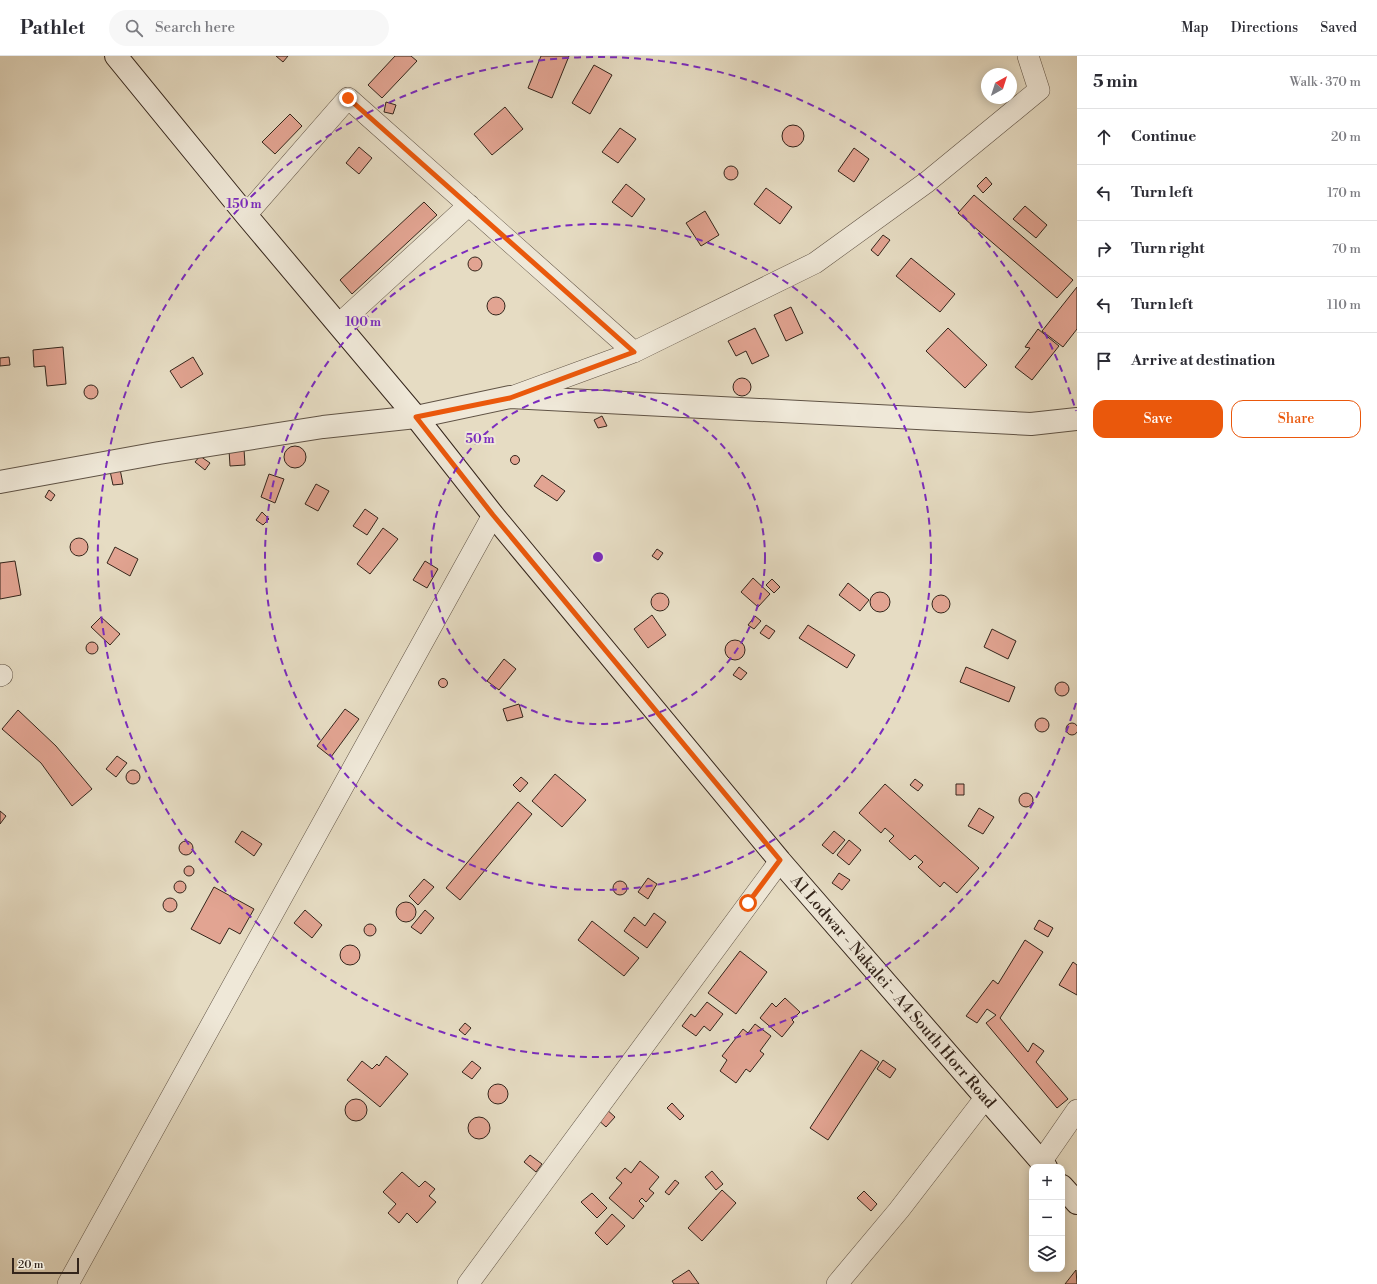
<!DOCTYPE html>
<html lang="en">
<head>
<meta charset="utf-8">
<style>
  body { margin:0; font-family:"Libre Bodoni",serif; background:#f7f7f7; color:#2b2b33 }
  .controls { position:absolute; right:12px; bottom:12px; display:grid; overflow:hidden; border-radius:8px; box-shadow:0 2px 10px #0003 }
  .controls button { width:36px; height:36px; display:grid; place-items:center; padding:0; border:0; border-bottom:1px solid #e1e1e2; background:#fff; color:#2b2b33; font:20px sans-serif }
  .compass { position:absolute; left:981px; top:12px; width:36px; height:36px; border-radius:50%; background:#fff; box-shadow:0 2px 10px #0003; rotate:39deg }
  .scale { position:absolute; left:12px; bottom:10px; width:67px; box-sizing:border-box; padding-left:4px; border:2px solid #34251b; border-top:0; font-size:11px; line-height:14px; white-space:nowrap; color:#34251b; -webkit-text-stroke:3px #efe8d8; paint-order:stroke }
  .stop { position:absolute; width:12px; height:12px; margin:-9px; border:3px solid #ea580c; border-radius:50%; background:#fff }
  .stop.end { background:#ea580c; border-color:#fff; box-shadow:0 1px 4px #0008 }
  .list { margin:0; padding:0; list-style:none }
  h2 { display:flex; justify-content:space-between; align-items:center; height:52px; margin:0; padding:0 16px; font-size:17px }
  h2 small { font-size:13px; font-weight:400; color:#7c7c81 }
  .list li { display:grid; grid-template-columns:26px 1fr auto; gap:12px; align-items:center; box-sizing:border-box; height:56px; padding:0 16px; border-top:1px solid #e1e1e2 }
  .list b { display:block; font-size:15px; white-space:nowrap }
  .list em { font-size:13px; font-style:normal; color:#7c7c81 }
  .actions { display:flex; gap:8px; padding:12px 16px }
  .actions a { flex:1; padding:9px 0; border:1px solid #ea580c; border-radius:12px; text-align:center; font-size:14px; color:#ea580c }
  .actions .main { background:#ea580c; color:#fff }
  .icon { flex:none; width:22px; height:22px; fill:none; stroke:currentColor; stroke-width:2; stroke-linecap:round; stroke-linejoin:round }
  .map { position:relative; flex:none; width:1077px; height:1228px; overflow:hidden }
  header { display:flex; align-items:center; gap:24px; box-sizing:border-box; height:56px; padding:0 20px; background:#fff; border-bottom:1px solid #e1e1e2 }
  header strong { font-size:19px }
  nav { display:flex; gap:22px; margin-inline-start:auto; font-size:14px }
  .search { width:280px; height:36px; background:#f7f7f7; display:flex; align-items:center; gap:10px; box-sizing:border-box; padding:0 14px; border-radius:22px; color:#7c7c81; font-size:15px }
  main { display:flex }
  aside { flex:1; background:#fff }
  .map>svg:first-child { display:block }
  .building { fill:#e2a492; stroke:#34251b }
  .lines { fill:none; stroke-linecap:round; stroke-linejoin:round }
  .minor-casing { stroke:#605345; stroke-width:22 }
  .tertiary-casing { stroke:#605345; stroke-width:24 }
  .secondary-casing { stroke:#34251b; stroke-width:24 }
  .minor { stroke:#efe8d8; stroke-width:21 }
  .tertiary { stroke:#efe8d8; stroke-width:22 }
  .secondary { stroke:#efe8d8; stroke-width:22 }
  .route { stroke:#ea580c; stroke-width:5 }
  .ring { fill:none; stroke:#7b2cbf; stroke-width:2; stroke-dasharray:7 5 }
  .labels { text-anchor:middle; stroke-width:4; stroke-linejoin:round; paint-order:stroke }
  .street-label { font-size:16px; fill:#34251b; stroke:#efe8d8 }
  .centre { fill:#7b2cbf; stroke:#efe8d8; stroke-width:2 }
  .ring-label { font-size:12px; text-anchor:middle; font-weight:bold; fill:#7b2cbf; stroke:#efe8d8; stroke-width:4; stroke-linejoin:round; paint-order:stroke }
</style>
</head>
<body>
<header>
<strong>Pathlet</strong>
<div class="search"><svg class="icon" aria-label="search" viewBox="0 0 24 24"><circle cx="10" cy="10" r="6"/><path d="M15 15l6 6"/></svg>Search here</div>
<nav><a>Map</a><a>Directions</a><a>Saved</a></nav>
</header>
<main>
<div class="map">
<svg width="1077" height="1228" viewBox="0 0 1077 1228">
  <rect width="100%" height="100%" fill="#e6dcc3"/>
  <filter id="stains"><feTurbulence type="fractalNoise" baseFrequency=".005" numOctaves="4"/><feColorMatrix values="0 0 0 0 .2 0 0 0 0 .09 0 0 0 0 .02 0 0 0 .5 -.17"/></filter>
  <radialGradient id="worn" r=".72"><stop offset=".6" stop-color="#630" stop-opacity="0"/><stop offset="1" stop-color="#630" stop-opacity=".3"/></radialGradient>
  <path class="building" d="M276 0H288L283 6Z
    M395 0H411L417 5 382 42 368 29Z
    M541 0H569L552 42 528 32Z
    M594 9 612 19 590 58 572 47Z
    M386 46 396 49 393 58 384 56Z
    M505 51 523 73 492 99 474 78Z
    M290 58 302 70 275 98 262 86Z
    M782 80a11 11 0 1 1 22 0a11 11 0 1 1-22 0Z
    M620 72 636 83 618 107 602 96Z
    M359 91 372 102 359 118 346 107Z
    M854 92 869 103 854 126 838 115Z
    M724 117a7 7 0 1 1 14 0a7 7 0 1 1-14 0Z
    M986 121 992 128 983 137 977 130Z
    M626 128 645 143 632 161 612 146Z
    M766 132 792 151 780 168 754 148Z
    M974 139 1073 224 1057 242 958 157Z
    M424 146 437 159 352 238 340 224Z
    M1025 150 1047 169 1036 182 1013 163Z
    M705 155 719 179 701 190 686 167Z
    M883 179 890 184 878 200 871 194Z
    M468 208a7 7 0 1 1 14 0a7 7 0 1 1-14 0Z
    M911 202 955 238 940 256 896 220Z
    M1077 231V273L1063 291 1042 275Z
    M487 250a9 9 0 1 1 18 0a9 9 0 1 1-18 0Z
    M791 251 803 277 786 285 774 259Z
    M755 272 769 300 752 308 746 295 736 300 728 285Z
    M948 272 987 309 965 332 926 295Z
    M1038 273 1059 290 1032 324 1015 311 1030 292 1025 291Z
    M63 291 66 328 47 330 45 310 34 311 33 294Z
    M9 301 10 309 0 310V302Z
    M193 301 203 318 181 332 170 315Z
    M733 331a9 9 0 1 1 18 0a9 9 0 1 1-18 0Z
    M84 336a7 7 0 1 1 14 0a7 7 0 1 1-14 0Z
    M602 360 607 370 598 372 594 364Z
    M284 401a11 11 0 1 1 22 0a11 11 0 1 1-22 0Z
    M244 393 245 409 230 410 229 394Z
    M510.5 404a4.5 4.5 0 1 1 9 0a4.5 4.5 0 1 1-9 0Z
    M200 400 210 407 205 414 195 406Z
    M120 413 123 428 113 429 110 415Z
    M269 418 284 423 275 447 261 441Z
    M542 419 565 435 557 445 534 430Z
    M316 428 329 435 318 455 305 448Z
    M49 434 55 439 51 445 45 441Z
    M365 453 378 462 367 479 353 470Z
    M262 456 269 463 263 469 256 464Z
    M383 472 398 483 370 518 357 508Z
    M70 491a9 9 0 1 1 18 0a9 9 0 1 1-18 0Z
    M115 491 138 503 130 520 107 507Z
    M657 493 663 497 658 504 652 500Z
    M15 505 21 539 0 543V507Z
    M425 505 438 513 427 532 413 524Z
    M753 522 770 538 758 551 741 536Z
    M772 523 780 531 774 537 766 529Z
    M848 527 869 544 860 555 839 539Z
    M870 546a10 10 0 1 1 20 0a10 10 0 1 1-20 0Z
    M651 546a9 9 0 1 1 18 0a9 9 0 1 1-18 0Z
    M932 548a9 9 0 1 1 18 0a9 9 0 1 1-18 0Z
    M652 559 666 579 648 592 634 573Z
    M755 560 761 565 754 573 748 569Z
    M101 561 120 578 110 589 91 571Z
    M766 569 775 575 769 583 760 577Z
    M808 569 855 599 847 612 799 582Z
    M992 573 1016 585 1008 603 984 591Z
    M725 594a10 10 0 1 1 20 0a10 10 0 1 1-20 0Z
    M86 592a6 6 0 1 1 12 0a6 6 0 1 1-12 0Z
    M504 603 516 613 499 634 487 625Z
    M739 611 747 617 741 624 733 619Z
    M966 611 1015 631 1009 646 960 626Z
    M438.5 627a4.5 4.5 0 1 1 9 0a4.5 4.5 0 1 1-9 0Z
    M1055 633a7 7 0 1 1 14 0a7 7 0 1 1-14 0Z
    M519 648 523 661 507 665 503 653Z
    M345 653 359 663 331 701 317 690Z
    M18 654 56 690 92 733 72 750 41 707 2 673Z
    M1035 669a7 7 0 1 1 14 0a7 7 0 1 1-14 0Z
    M1066 673a6 6 0 1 1 12 0a6 6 0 1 1-12 0Z
    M117 700 127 707 116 721 106 713Z
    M126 721a7 7 0 1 1 14 0a7 7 0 1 1-14 0Z
    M555 718 586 744 562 771 532 745Z
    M521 721 528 727 520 736 513 729Z
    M915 723 923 729 918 735 910 729Z
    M885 728 979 812 957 837 944 826 940 831 918 811 923 806 915 799 910 804 889 785 894 780 885 772 881 777 859 757Z
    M956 728H964V739H956Z
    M1019 744a7 7 0 1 1 14 0a7 7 0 1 1-14 0Z
    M518 746 532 758 460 844 446 832Z
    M979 752 994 761 983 778 968 770Z
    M0 755 6 760 0 768Z
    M242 775 262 788 254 800 235 786Z
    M834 775 845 784 833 798 822 789Z
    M849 784 861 794 849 809 837 799Z
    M179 792a7 7 0 1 1 14 0a7 7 0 1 1-14 0Z
    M184 815a5 5 0 1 1 10 0a5 5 0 1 1-10 0Z
    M839 817 850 824 842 834 832 827Z
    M648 822 657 828 648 843 638 836Z
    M424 823 434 831 418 849 409 840Z
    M174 831a6 6 0 1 1 12 0a6 6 0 1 1-12 0Z
    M613 832a7 7 0 1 1 14 0a7 7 0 1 1-14 0Z
    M214 831 254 853 240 878 229 872 220 888 191 873Z
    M163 849a7 7 0 1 1 14 0a7 7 0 1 1-14 0Z
    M396 856a10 10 0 1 1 20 0a10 10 0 1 1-20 0Z
    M305 854 322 869 312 882 294 867Z
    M425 854 434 862 421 878 411 871Z
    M654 857 666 866 647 892 624 875 634 861 645 870Z
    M1039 864 1053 872 1048 881 1034 873Z
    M592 865 639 902 624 920 578 884Z
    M364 874a6 6 0 1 1 12 0a6 6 0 1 1-12 0Z
    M1025 884 1043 896 1000 962 1028 996 1033 987 1044 995 1036 1006 1068 1043 1057 1052 986 967 996 959 987 953 977 967 966 960 993 924 998 928Z
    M340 899a10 10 0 1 1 20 0a10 10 0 1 1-20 0Z
    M740 895 767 916 736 958 708 937Z
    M1073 906 1077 909V939L1059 929Z
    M785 942 800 956 792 964 794 966 782 981 760 962 772 947 776 951Z
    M707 946 723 958 710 975 704 970 696 980 682 970 691 958 695 961Z
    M465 967 471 972 465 979 459 974Z
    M755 968 771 980 760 995 764 998 750 1016 746 1013 736 1027 720 1015 727 1004 722 1000 743 973 748 977Z
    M861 994 879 1006 828 1084 810 1072Z
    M386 1000 408 1018 380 1051 347 1024 362 1005 372 1013 377 1008 379 1010Z
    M883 1004 896 1013 890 1022 877 1013Z
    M472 1005 481 1012 472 1023 462 1016Z
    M488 1038a10 10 0 1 1 20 0a10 10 0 1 1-20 0Z
    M345 1054a11 11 0 1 1 22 0a11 11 0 1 1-22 0Z
    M672 1047 684 1060 680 1064 667 1052Z
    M605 1052 615 1061 606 1071 596 1062Z
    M468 1072a11 11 0 1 1 22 0a11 11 0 1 1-22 0Z
    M530 1099 542 1108 536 1116 524 1106Z
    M640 1105 659 1121 649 1133 654 1137 646 1146 642 1142 639 1145 644 1150 633 1163 609 1142 622 1127 616 1122 625 1112 631 1117Z
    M712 1115 723 1128 716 1134 705 1121Z
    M402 1116 419 1131 425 1125 435 1133 429 1140 436 1146 417 1167 407 1157 399 1167 388 1157 396 1148 383 1136Z
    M675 1124 679 1127 669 1139 665 1136Z
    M722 1134 736 1147 702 1185 688 1172Z
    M864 1135 877 1148 871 1155 857 1142Z
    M592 1137 607 1152 597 1162 581 1146Z
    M612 1158 625 1170 607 1189 595 1177Z
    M689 1214 699 1228H674L672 1225Z
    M1076 1214 1077 1228H1065Z"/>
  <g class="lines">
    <g class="minor-casing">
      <path id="minor" d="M246 159 348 42 634 296
        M339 268 469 149
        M511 341 634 296 815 207 927 126 1039 34 1028 0
        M0 620 2 619
        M1041 1106 1077 1054
        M68 1228 493 459
        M468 1228 780 805
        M837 1228 899 1154 986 1041"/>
    </g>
    <g class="tertiary-casing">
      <path id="tertiary" d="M0 426 159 397 323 371 416 361 510 341 1031 368 1077 363"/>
    </g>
    <g class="secondary-casing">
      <path id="secondary" d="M116 0 246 159 416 361 493 459 780 805 1046 1111
        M1062 1130 1077 1147"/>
    </g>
    <use href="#minor" class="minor"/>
    <use href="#tertiary" class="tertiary"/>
    <use href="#secondary" class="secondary"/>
  </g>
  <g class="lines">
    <path class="route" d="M348 42 634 296 510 342 416 361 493 459 780 804 748 847"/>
  </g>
  <g class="ring">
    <circle cx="598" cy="501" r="167"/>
    <circle cx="598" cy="501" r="333"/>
    <path d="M1076 647A500 500 0 1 1 1076 355"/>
  </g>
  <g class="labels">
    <g class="street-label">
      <text transform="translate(894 935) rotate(49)" y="6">A1 Lodwar - Nakalei - A4 South Horr Road</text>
    </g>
  </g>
  <circle cx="598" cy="501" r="6" class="centre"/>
  <g class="ring-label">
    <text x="244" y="152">150 m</text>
    <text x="363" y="270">100 m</text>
    <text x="480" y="387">50 m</text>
  </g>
  <rect width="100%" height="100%" filter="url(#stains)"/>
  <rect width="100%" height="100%" fill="url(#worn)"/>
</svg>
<div class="controls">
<button>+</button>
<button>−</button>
<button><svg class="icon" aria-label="layers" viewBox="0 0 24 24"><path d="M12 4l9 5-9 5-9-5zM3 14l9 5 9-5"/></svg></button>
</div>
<svg class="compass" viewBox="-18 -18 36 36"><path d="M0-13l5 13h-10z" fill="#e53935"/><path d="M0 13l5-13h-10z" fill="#7c7c81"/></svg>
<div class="scale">20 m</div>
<div class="stop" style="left:748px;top:847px"></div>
<div class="stop end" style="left:348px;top:42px"></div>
</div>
<aside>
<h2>5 min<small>Walk · 370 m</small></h2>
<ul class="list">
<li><svg class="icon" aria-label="ahead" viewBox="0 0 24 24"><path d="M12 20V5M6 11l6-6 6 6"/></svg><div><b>Continue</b></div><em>20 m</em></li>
<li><svg class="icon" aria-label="left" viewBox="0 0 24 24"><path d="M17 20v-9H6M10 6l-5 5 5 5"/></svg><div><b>Turn left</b></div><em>170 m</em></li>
<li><svg class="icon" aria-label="right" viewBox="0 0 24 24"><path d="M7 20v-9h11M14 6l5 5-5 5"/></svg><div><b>Turn right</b></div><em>70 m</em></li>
<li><svg class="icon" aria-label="left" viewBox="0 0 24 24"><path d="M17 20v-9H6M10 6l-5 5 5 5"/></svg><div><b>Turn left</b></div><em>110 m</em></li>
<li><svg class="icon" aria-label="arrive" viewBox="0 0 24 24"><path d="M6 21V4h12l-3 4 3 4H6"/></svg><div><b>Arrive at destination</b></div></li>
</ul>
<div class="actions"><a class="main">Save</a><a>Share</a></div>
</aside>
</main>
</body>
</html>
